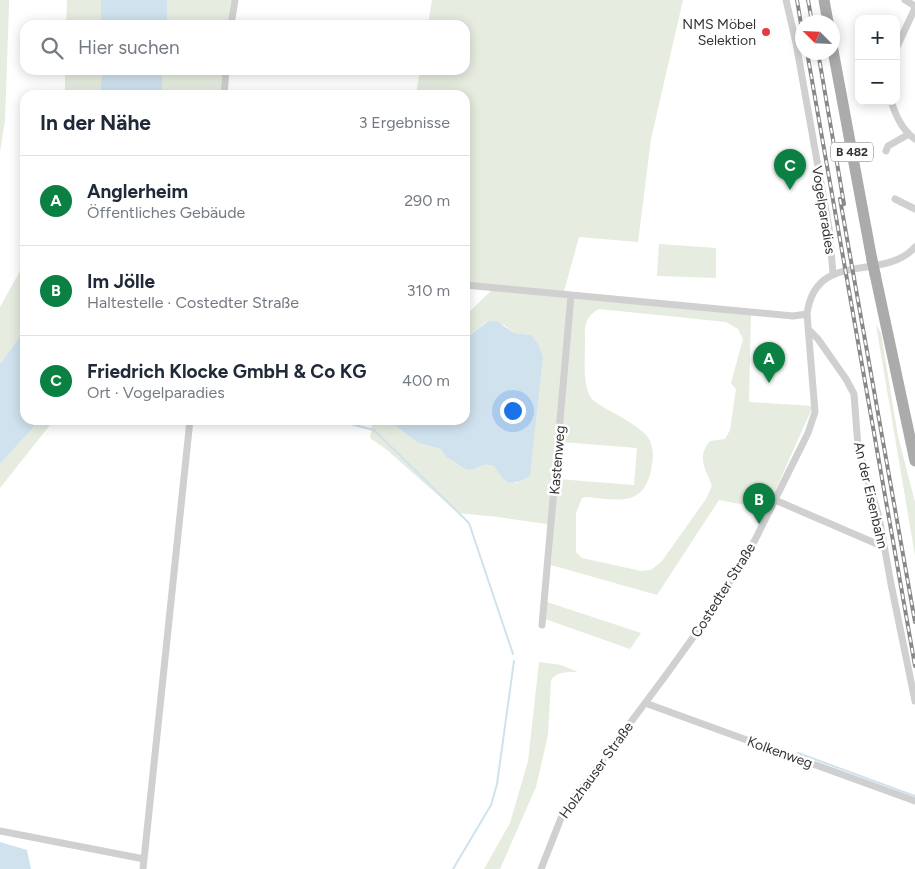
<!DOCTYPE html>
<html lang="de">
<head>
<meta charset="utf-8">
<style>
  body { margin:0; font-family:Figtree,sans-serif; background:#f2f2f3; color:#1f2937 }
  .controls { position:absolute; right:15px; top:15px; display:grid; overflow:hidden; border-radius:10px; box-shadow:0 2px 12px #0003 }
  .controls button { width:45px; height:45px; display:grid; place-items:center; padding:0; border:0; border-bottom:1px solid #e0e1e3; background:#fff; color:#1f2937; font:25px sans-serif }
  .compass { position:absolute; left:795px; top:15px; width:45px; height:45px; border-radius:50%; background:#fff; box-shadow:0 2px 12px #0003; rotate:294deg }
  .you { position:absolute; left:512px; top:410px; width:18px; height:18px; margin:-12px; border:4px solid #fff; border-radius:50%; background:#1a73e8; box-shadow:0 0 0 8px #1a73e833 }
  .badge { display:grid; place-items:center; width:32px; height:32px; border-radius:50%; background:#0b8043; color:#fff; font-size:16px; font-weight:700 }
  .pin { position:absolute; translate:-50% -41px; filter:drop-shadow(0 1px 2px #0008) }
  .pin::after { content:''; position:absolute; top:26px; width:18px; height:15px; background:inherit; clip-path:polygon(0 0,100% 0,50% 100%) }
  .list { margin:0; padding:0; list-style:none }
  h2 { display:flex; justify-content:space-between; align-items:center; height:65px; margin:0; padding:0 20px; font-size:21px }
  h2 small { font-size:16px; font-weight:400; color:#747a83 }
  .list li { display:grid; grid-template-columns:32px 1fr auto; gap:15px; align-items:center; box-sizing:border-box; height:90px; padding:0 20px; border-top:1px solid #e0e1e3 }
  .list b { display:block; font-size:19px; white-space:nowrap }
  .list p { margin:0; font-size:16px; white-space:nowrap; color:#747a83 }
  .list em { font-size:16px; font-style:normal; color:#747a83 }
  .icon { flex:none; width:28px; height:28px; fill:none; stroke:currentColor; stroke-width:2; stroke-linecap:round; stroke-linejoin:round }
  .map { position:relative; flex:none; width:915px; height:869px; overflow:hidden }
  .search { position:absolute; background:#fff; box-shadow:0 2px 12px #0003; left:20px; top:20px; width:450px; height:55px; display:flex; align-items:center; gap:12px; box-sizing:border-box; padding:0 18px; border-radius:15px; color:#747a83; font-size:19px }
  .panel { position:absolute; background:#fff; box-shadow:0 2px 12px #0003; left:20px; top:90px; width:450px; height:335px; border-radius:15px }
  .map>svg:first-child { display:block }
  .green { fill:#e6ecdf; fill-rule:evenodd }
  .water { fill:#cfe2ee }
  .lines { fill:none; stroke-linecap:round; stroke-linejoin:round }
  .stream { stroke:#cfe2ee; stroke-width:2 }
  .street { stroke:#d0d0d0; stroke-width:7 }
  .primary { stroke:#ababab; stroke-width:11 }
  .rail-casing { stroke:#888; stroke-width:4 }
  .rail { stroke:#fff; stroke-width:2; stroke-dasharray:5.5; stroke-linecap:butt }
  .primary-bridge { stroke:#ababab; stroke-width:11 }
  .poi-dot { fill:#e63946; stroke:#fff; stroke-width:2 }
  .labels { text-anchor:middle; stroke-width:5; stroke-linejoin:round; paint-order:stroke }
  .shield { fill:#fff; stroke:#707070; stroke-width:1 }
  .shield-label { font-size:12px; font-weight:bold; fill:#333 }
  .poi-label { font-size:14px; fill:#333; stroke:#fff; text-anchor:end }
  .street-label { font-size:14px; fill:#333; stroke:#fff }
</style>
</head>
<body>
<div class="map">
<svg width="915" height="869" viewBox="0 0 915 869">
  <rect width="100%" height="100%" fill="#fff"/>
  <path class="green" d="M0 0H9V6L5 120 0 152Z
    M67 0H101V25H66Z
    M167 0H231L228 25H167Z
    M432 0H683L651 139 638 242 579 237 563 295 751 313 749 402 813 406 767 509 719 500 657 595 551 565 554 525 498 517 458 513 387 450 370 438 373 420H391L392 423 418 443 441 449 447 458C455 460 463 470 469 470 480 469 479 462 494 466 501 478 504 482 518 483L531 335 514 333 504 325 486 322 465 339V316L493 289 465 286V95H416L420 70H465V25H428ZM599 309 726 322 738 329 743 339 731 383 736 389 730 430 725 439 710 441C696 458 706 469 712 486L706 499 662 561 651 570 641 571 582 558 576 552V513L582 498 586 497C620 500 645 508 652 465 654 455 653 444 647 436 642 430 632 424 626 420 615 413 603 408 593 400 582 390 585 358 585 344 585 328 583 318 599 309ZM561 442 637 448 634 485 558 479Z
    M65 70H102L100 95H65Z
    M162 70H223L220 95H162Z
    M659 244 716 248V278L657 276Z
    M25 262V329L0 364V307Z
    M876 325 881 333 898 436 915 502V556Z
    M38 420H54L0 488V464L32 429Z
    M547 602 641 633 630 649 545 619Z
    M539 662 561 665 578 672C569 672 557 671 551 680L548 735 536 787 500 869H484L510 823 528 761Z"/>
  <path class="water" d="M101 0H167V25H101Z
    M102 70H162V95H100Z
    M496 321 514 333 531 335 538 344 543 356 530 476C511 487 505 485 494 466 479 462 480 469 469 470 463 470 455 460 447 458L441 449 418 443 392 423 391 420H465V339L487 322Z
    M25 329V420H38L32 429 0 464V364Z
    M0 842 27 850 31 869H0Z"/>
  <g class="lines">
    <path class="stream" d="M335 420 374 430 469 523 513 654
      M798 753 915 796
      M453 869 491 805 497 784 514 661"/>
    <path class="street" d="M786 0 796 43 829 228 833 274
      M905 0 915 6
      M231 25 235 0
      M896 49 915 8
      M224 95 226 70
      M891 101C896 116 902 130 915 139
      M886 151 888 146 909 134
      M895 199 915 209
      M465 285 793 316 807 314
      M809 330 818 339 846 379 854 394 858 447 879 517 891 584 915 701
      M775 500 884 547
      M542 625 571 295
      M645 703 915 801
      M0 831 144 859
      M143 869 190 420
      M541 869 563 813 666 675 710 614 738 569 755 540 808 433 815 412 807 314C816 248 883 283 915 247"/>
    <path class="primary" d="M824 0 828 22
      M832 45 872 260
      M875 274 915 461"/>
    <g class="rail-casing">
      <path id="rail" d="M797 0 802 30
        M808 0 812 22
        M807 52 915 666
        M818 52 844 204
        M840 199 915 622"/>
    </g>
    <use href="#rail" class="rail"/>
    <path class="primary-bridge" d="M872 260 875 274"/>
  </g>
  <circle class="poi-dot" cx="766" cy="32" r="5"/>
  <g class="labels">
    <rect class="shield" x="831" y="142.5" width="42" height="19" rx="4"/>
    <g class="shield-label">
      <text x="852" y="156">B 482</text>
    </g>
    <g class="poi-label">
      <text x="756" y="29">NMS Möbel<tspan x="756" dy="16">Selektion</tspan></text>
    </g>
    <g class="street-label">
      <text transform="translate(824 210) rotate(81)" y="5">Vogelparadies</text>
      <text transform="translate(557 460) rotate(-85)" y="5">Kastenweg</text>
      <text transform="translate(871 495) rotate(77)" y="5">An der Eisenbahn</text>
      <text transform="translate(723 590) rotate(-58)" y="5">Costedter Straße</text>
      <text transform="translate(780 752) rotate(20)" y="5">Kolkenweg</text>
      <text transform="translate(596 770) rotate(-54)" y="5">Holzhauser Straße</text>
    </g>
  </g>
</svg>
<div class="controls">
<button>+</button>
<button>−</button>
</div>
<svg class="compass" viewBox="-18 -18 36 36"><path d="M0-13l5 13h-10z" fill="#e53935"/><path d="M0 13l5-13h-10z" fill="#747a83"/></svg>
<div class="you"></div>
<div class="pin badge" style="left:769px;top:383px">A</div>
<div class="pin badge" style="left:759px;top:524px">B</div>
<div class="pin badge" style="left:790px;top:190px">C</div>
<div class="search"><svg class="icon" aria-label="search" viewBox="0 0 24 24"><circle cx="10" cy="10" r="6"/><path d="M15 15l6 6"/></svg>Hier suchen</div>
<section class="panel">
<h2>In der Nähe<small>3 Ergebnisse</small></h2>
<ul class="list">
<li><span class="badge">A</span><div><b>Anglerheim</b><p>Öffentliches Gebäude</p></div><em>290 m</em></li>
<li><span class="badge">B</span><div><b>Im Jölle</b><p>Haltestelle · Costedter Straße</p></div><em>310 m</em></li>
<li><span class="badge">C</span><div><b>Friedrich Klocke GmbH &amp; Co KG</b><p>Ort · Vogelparadies</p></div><em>400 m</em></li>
</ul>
</section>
</div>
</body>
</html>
